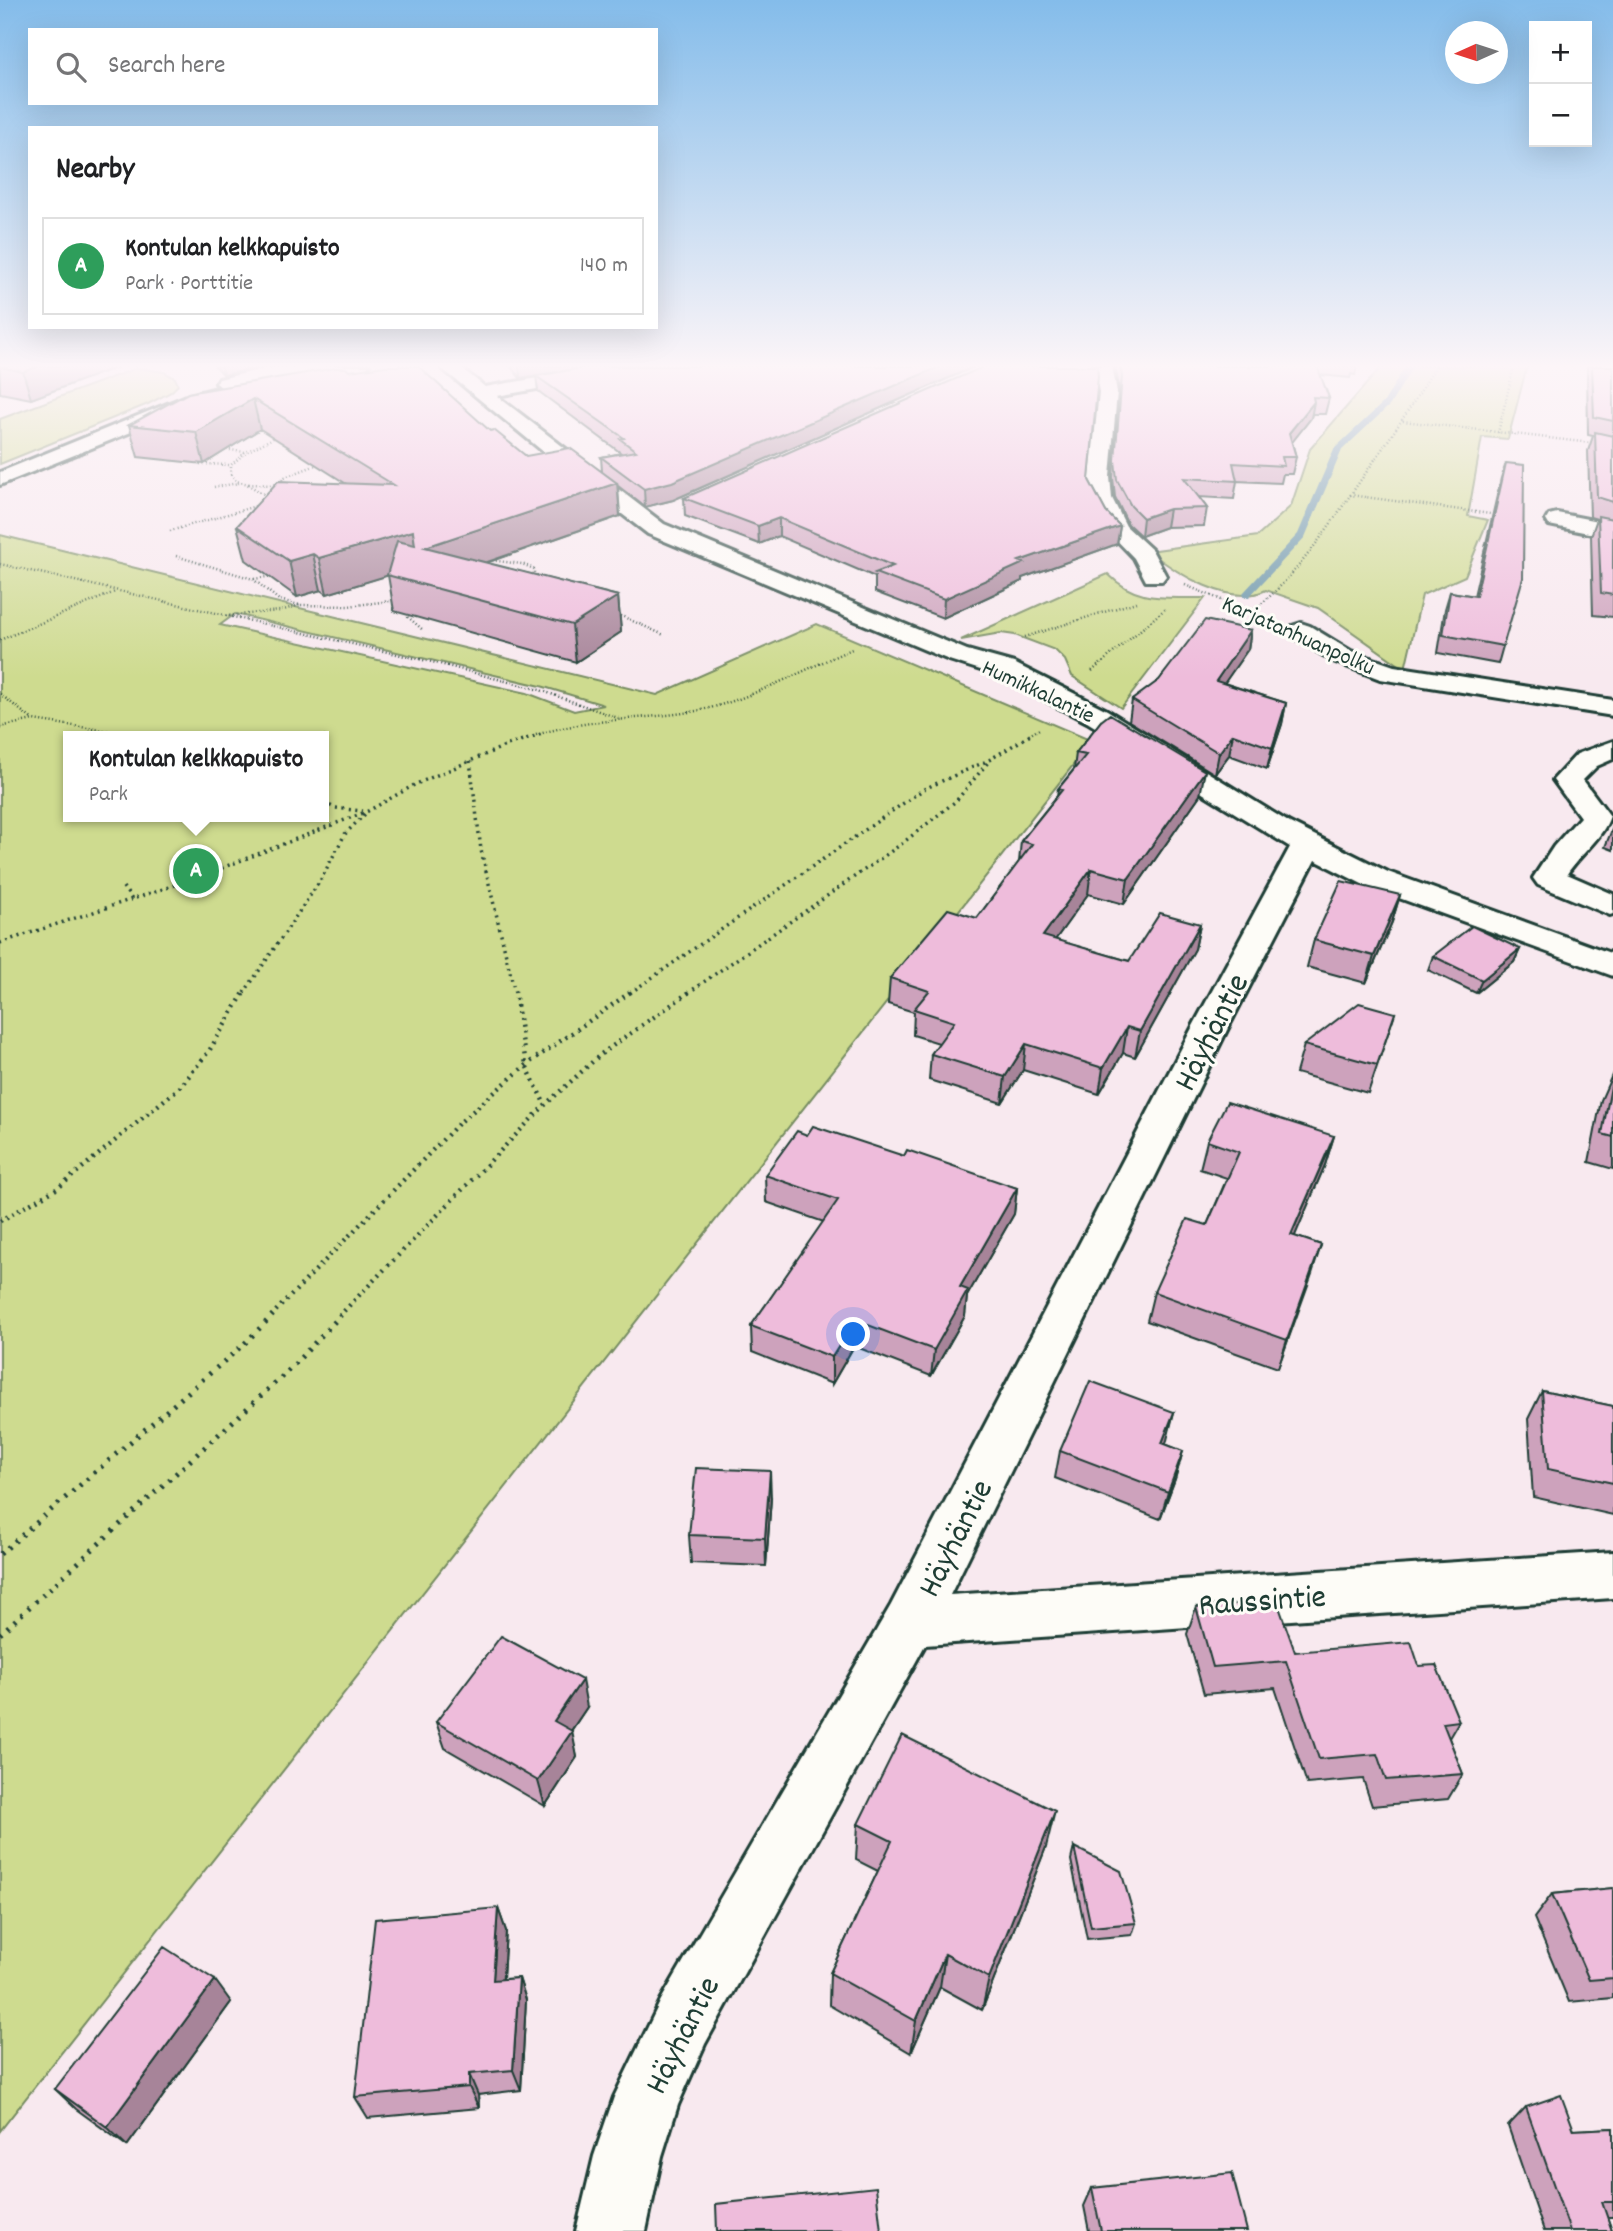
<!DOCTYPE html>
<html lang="en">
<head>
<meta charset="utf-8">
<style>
  body { margin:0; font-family:Dekko,sans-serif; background:#f2f2f2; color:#202124 }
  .controls { position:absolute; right:21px; top:21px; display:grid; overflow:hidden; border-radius:0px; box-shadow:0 7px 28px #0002 }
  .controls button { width:63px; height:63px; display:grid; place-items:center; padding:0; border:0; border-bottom:2px solid #e0e0e0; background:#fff; color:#202124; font:35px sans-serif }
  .compass { position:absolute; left:1445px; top:21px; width:63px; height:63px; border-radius:50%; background:#fff; box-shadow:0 7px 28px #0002; rotate:267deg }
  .you { position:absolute; left:854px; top:1335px; width:24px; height:24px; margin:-18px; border:5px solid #fff; border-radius:50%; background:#1a73e8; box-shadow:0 0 0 10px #1a73e833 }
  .badge { display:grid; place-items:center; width:46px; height:46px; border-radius:50%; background:#1f6fb2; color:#fff; font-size:23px; font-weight:700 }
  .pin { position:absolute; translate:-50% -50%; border:4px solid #fff; box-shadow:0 2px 7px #0006 }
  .popup { position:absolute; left:63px; top:731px; width:266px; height:91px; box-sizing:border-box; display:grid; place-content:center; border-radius:0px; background:#fff; filter:drop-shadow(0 2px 5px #0005); font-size:23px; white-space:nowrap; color:#757577 }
  .popup b { font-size:26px; color:#202124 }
  .popup::after { content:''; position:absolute; left:50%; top:100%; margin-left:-14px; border:14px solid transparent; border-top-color:#fff }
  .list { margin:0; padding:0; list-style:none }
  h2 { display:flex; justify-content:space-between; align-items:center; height:91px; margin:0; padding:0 28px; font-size:30px }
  h2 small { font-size:23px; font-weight:400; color:#757577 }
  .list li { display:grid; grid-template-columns:46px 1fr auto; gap:21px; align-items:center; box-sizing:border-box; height:98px; margin:0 14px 14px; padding:0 14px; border:2px solid #e0e0e0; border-radius:0px }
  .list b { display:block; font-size:26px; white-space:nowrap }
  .list p { margin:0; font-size:23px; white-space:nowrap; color:#757577 }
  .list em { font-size:23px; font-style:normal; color:#757577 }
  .icon { flex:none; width:38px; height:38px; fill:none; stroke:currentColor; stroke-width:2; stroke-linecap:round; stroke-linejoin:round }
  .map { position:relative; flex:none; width:1613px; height:2231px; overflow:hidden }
  .search { position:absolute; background:#fff; box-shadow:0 7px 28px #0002; left:28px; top:28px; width:630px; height:77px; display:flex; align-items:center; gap:18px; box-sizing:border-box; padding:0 24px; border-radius:0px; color:#757577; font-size:26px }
  .panel { position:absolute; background:#fff; box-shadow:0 7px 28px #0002; left:28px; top:126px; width:630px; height:203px; border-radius:0px }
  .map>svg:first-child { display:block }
  .green { fill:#cedb8f; stroke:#768c62; stroke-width:2; fill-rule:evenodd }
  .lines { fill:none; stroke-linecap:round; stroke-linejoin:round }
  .stream { fill:#6291a4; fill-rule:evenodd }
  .minor-casing { stroke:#1f3d34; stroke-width:6 }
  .path-far3 { stroke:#1f3d34; stroke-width:2.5; stroke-dasharray:1 2.5; stroke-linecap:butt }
  .path-far2 { stroke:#1f3d34; stroke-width:3.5; stroke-dasharray:2 4.5; stroke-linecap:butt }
  .path-far1 { stroke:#1f3d34; stroke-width:4.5; stroke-dasharray:2 5; stroke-linecap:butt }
  .path { stroke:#1f3d34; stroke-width:5; stroke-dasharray:2.5 7; stroke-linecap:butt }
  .minor { fill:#fdfcf7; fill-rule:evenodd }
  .wall { fill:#cda2bc; stroke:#1f3d34; stroke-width:2 }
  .shaded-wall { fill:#a78499; stroke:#1f3d34; stroke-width:2 }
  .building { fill:#eebcdb; stroke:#1f3d34; stroke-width:2 }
  .labels { text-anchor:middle; stroke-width:6; stroke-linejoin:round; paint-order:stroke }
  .far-street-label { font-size:23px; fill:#1f3d34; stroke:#fdfcf7 }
  .near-street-label { font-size:33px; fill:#1f3d34; stroke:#fdfcf7 }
</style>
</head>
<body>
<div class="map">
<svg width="1613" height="2231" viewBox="0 0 1613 2231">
  <rect width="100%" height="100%" fill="#f8e9ef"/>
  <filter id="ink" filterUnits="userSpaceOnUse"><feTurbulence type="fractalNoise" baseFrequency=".0143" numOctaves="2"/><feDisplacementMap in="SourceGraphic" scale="14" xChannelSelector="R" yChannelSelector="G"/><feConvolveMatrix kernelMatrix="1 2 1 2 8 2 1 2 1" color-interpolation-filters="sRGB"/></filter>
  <g filter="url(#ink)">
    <path class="green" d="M1382 366H1527L1508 439 1482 437 1468 516 1488 520 1465 576 1422 595 1405 669 1318 608 1266 590C1231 608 1176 573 1149 551L1258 536 1291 506 1310 449Z
      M137 368 164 372 175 378 178 385 171 392 148 404 0 464V419Z
      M0 535 657 695 817 624 1092 741 0 2131ZM235 614 541 686 604 705 574 711 527 693 220 625ZM68 736H324V817H68Z
      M1108 574C1138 604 1165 597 1205 598L1121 708 1072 676 1065 660 1055 650 1015 635 1001 633 961 640Z"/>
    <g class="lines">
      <path class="stream" d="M1405 366H1413L1390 405 1342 450 1305 537 1249 597H1243V593L1298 534 1334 449 1384 402Z"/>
      <g class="minor-casing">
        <path id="minor" d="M297 366H369L360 371 255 382 239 394 203 403 0 485V472L189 395 221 387 216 383 219 379 264 369Z
          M439 366H459L485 387 608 366H648L639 371 497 396 664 524 967 650 1014 663 1107 710 1290 823 1388 872 1613 954V976L1366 886 1315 860 1228 1028 950 1595 1613 1552V1598L925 1645 705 2044 678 2105 662 2156 646 2231H576L594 2156 614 2097 661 2000 891 1605 1192 1028 1290 847 1087 722 996 675 949 660 648 534 579 481Z
          M1094 366H1112L1117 392 1110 477 1112 498 1126 526 1152 550 1166 576 1162 581H1146L1134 558 1106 529 1090 498V477L1099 392Z
          M1557 513 1613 524V538L1549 525 1546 520 1549 515Z
          M1301 623 1310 626 1351 651 1394 666 1613 700V716L1380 679 1333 661 1292 636 1288 631 1292 626Z
          M1613 741V759L1597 766 1583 780 1610 816C1603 838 1580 854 1567 874L1613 894V914L1610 915 1538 885 1533 878 1554 846 1580 817 1553 780 1577 754Z"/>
      </g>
      <path class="path-far3" d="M1403 421 1591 443
        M1498 433 1514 366
        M223 449 245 452
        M200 464 231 465
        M249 484 236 481 231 474V465L246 452 277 436
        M214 487 239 483
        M1350 495 1498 515
        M265 498 267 496 247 484 274 485 285 477 319 464
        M170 531 259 505
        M176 556 253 579 279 600 300 605 348 606 398 600
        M489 560 522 564 534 569V580
        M0 564 436 663 540 690 618 718
        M254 579 273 576
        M1185 585 1268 619
        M406 610 408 617 423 630
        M1251 612C1291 582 1321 538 1349 497 1379 454 1409 411 1436 366
        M617 614 664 635
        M226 616 280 611 300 605
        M1025 637 1136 602
        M0 640 115 592
        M1092 671 1165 609
        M0 694 33 720
        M0 727 33 720 136 735
        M536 735C589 718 643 720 696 711 746 702 805 669 852 649
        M1029 735 1041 728"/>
      <path class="path-far2" d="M125 734 140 736
        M470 761 481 850 515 993
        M324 803 335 808 363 811
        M123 887 133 901
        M0 943 196 878 368 811 416 784 510 744 542 734
        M244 993 320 881 345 834 365 814
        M630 993 924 789 989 760 1032 734
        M688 993 900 845 956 801 989 761"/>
      <path class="path-far1" d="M515 991 526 1065 545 1105
        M0 1221 58 1188 180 1087 209 1051 245 991
        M271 1316 458 1124 526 1065 632 991
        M339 1316 545 1105 601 1054 691 991"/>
      <path class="path" d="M0 1554 243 1345 273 1315
        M0 1634 287 1372 341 1315"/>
      <use href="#minor" class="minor"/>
    </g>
    <path class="wall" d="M0 366H120L31 399 0 393Z
      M215 366H266L224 375Z
      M510 366H976L673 500 645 507 618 486 620 516 486 563 618 596 621 632 576 662 394 611 388 575 327 594 321 590 297 597 246 560 237 526 345 483 260 429 204 464 138 457 129 425 349 371 490 431 526 456 602 471 601 457 621 453 538 391 536 376 571 370 520 378Z
      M1115 366H1357L1355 375 1351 374 1350 378 1320 375 1329 398 1325 414H1312L1311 418 1292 442 1296 457 1292 474H1283L1281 483 1237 481 1234 499 1199 497 1207 508 1204 526 1166 527 1141 536 1128 524 1115 497 1113 477 1120 392Z
      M1587 366H1613V617L1593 615 1591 536 1597 519 1590 517 1588 451 1593 436 1588 435Z
      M1506 463 1503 646 1498 664 1438 653 1445 609 1450 592 1474 596 1501 478Z
      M1089 480 1106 512 1120 526 1117 544 1022 578V581L943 618 875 592V577L779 536 759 544 685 516 684 498Z
      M1251 630 1248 649 1224 683 1286 703 1282 724 1267 769 1229 755 1215 774 1129 721 1132 700Z
      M1101 721 1200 795 1124 904 1088 894 1055 940 1129 961 1200 924 1195 949 1135 1057 1123 1053 1099 1094 1023 1070 1002 1103 929 1080 931 1054 939 1043 913 1035 914 1012 888 1004 890 978 977 918 1019 862 1021 841 1057 796 1058 789 1074 769 1076 753Z
      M1613 827V850L1605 847Z
      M1400 895 1392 922 1366 983 1307 967 1314 940Z
      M1520 949 1514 962 1476 993 1428 970 1433 956Z
      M1395 1013 1368 1093 1296 1073 1304 1045Z
      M1613 1073V1169L1589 1162 1601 1100Z
      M807 1135 904 1156 1017 1188 1014 1214 967 1296 965 1316 931 1376 854 1346 832 1384 752 1352 751 1326 824 1222 766 1202 765 1175Z
      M1334 1136 1325 1165 1294 1236 1321 1245 1278 1368 1147 1321 1154 1292 1207 1225 1227 1178 1200 1169 1207 1141Z
      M1542 1391 1613 1406V1515L1533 1497 1528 1419Z
      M1174 1412 1165 1444 1183 1451 1175 1479 1160 1519 1055 1478 1060 1451Z
      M771 1498 766 1566 691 1563 689 1535Z
      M1196 1607 1295 1652 1419 1666 1459 1721 1449 1738 1463 1774 1448 1799 1372 1806 1363 1779 1307 1784 1275 1688 1204 1694 1187 1634Z
      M587 1707 571 1731 577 1757 545 1806 445 1748 436 1722Z
      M858 1824 1046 1847 982 2010 940 1987 911 2053 829 2005 830 1973 878 1871 856 1860Z
      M1074 1847 1136 1923 1132 1935 1087 1939 1071 1860Z
      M1613 1888V1998L1569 2002 1534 1918 1552 1894Z
      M498 1908 506 1931 503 1979 519 1978 526 2000 521 2090 478 2095 479 2108 368 2118 355 2097Z
      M231 2002 127 2146 76 2109 55 2089Z
      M1526 2107 1574 2130 1613 2128V2217H1607L1612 2231H1544L1508 2126Z
      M1092 2188 1247 2231H1089L1084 2206Z"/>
    <path class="shaded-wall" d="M39 366H120L31 399 23 372Z
      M221 366H266L224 375Z
      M519 366H593L520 378Z
      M941 366H976L673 500 645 507 644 489Z
      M253 399 260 429 204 464 196 432Z
      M1314 402 1311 418 1286 450 1289 433Z
      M617 483 620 516 430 582 425 547Z
      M1169 509 1166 527 1141 536 1143 518Z
      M779 518V536L759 544 758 526Z
      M1120 526 1117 544 1022 578V581L943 618 944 599 1019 561Z
      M413 531 419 566 327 594 319 558Z
      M313 554 321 590 297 597 289 561Z
      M618 596 621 632 576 662 572 625Z
      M1251 630 1248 649 1212 701 1216 681Z
      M1286 703 1282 724 1267 769 1272 748Z
      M1233 734 1229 755 1215 774 1219 753Z
      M1205 771 1200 795 1124 904 1128 879Z
      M1091 869 1088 894 1040 961 1043 936Z
      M1400 895 1392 922 1366 983 1374 956Z
      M1200 924 1195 949 1135 1057 1140 1031Z
      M1520 949 1514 962 1476 993 1482 980Z
      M1127 1027 1123 1053 1099 1094 1103 1068Z
      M1026 1044 1023 1070 1002 1103 1005 1077Z
      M1334 1136 1325 1165 1283 1264 1291 1235Z
      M1017 1188 1014 1214 967 1296 965 1316 931 1376 934 1350 960 1287Z
      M1321 1245 1312 1274 1278 1368 1287 1340Z
      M855 1320 854 1346 832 1384V1357Z
      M1174 1412 1167 1440 1155 1471 1162 1443Z
      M1183 1451 1175 1479 1160 1519 1168 1492Z
      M770 1471 771 1498 766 1566 765 1538Z
      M582 1680 587 1707 560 1747 554 1721Z
      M572 1731 577 1757 545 1806 538 1781Z
      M1055 1811 1046 1847 982 2010 989 1978Z
      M498 1908 506 1931 501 2003 493 1980Z
      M945 1954 940 1987 911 2053 916 2021Z
      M519 1978 526 2000 521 2090 513 2070Z
      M215 1980 231 2002 127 2146 107 2127Z
      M469 2074 478 2095 479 2108 469 2087Z"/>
    <path class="building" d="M0 366H39L23 372 0 367Z
      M385 366H418L490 431 494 430 526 456 570 448 617 483 425 547 618 596 572 625 387 575 397 541 415 545 413 531 319 558 313 554 289 561 237 526 278 481 394 485 253 399 196 432 129 425 188 393 335 368H346L349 371Z
      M593 366H941L672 482 644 489 601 457 636 451 620 439 624 438 536 376Z
      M985 366H1097L1098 376 1089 480 1106 512 1120 526 1019 561 1024 563 944 599 875 573 893 566 779 518 758 526 684 498Z
      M1120 366H1317L1329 398 1313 397 1314 402 1289 433 1296 457H1282L1284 466 1233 463 1237 481 1184 478 1207 508 1169 509 1143 518 1131 506 1117 480 1115 460 1122 376Z
      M1592 366H1613V421L1594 417Z
      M1595 432 1613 436V502L1597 497Z
      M1506 463 1524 465 1523 578 1503 646 1443 635 1450 592 1476 596Z
      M1598 516 1613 519V595L1601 593Z
      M1205 620 1251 630 1216 681 1286 703 1272 748 1233 734 1219 753 1132 700 1159 680Z
      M1110 714 1205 771 1128 879 1091 869 1043 936 1129 961 1160 913 1200 924 1140 1031 1127 1027 1103 1068 1026 1044 1005 1077 931 1054 954 1022 914 1009 929 991 890 978 948 909 977 918 1032 844 1021 841 1062 790 1058 789 1086 755 1076 753 1101 721Z
      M1341 881 1400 895 1374 956 1314 940Z
      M1472 926 1520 949 1482 980 1433 956Z
      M1359 1003 1395 1013 1377 1065 1304 1045Z
      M1613 1076V1137L1602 1134Z
      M1227 1102 1334 1136 1291 1235 1321 1245 1287 1340 1154 1292 1187 1219 1207 1225 1239 1152 1207 1141Z
      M813 1126 904 1156 907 1150 1017 1188 960 1287 968 1290 934 1350 855 1320 832 1357 751 1326 838 1200 765 1175 797 1131 807 1135Z
      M1090 1381 1174 1412 1162 1443 1183 1451 1168 1492 1060 1451Z
      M1542 1391 1613 1406V1483L1548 1469Z
      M696 1468 770 1471 765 1538 689 1535Z
      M1277 1601 1295 1652 1411 1642 1419 1666 1436 1665 1459 1721 1443 1723 1463 1774 1386 1780 1377 1754 1319 1759 1286 1661 1213 1667 1196 1607Z
      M501 1636 582 1680 554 1721 572 1731 538 1781 436 1722Z
      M902 1735 1055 1811 989 1978 945 1954 916 2021 830 1973 892 1841 858 1824Z
      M1074 1847 1121 1871 1136 1923 1091 1927Z
      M1613 1888V1978L1589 1980 1552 1894Z
      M498 1908 493 1980 519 1978 513 2070 469 2074V2087L355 2097 375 1919Z
      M164 1947 215 1980 107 2127 55 2089Z
      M1561 2095 1574 2130 1613 2128V2202H1602L1612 2231H1570L1526 2107Z
      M1232 2173 1247 2231H1101L1092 2188Z
      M876 2187 881 2231H717L716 2204Z"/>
  </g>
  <linearGradient id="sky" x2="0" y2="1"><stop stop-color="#84bcea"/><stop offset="0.54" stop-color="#fcf5f8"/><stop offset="1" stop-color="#fcf5f8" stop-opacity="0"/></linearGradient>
  <rect width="1613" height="678" fill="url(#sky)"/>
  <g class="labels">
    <g class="far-street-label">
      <text transform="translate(1299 634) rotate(24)" y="8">Karjatanhuanpolku</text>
      <text transform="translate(1039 690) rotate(25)" y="8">Humikkalantie</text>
    </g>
    <g class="near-street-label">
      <text transform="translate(1209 1031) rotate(-63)" y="12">Häyhäntie</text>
      <text transform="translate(953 1537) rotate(-63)" y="12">Häyhäntie</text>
      <text transform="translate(1262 1598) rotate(-4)" y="12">Raussintie</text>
      <text transform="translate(680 2034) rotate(-63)" y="12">Häyhäntie</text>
    </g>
  </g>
</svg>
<div class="controls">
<button>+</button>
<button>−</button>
</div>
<svg class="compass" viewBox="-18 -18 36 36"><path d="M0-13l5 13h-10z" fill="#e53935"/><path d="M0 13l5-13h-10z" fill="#757577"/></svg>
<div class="you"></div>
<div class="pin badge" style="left:196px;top:871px;background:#2e9e5b">A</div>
<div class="popup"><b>Kontulan kelkkapuisto</b>Park</div>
<div class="search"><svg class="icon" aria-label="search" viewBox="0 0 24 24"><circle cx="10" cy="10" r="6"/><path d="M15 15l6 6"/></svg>Search here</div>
<section class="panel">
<h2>Nearby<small></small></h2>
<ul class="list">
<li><span class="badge" style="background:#2e9e5b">A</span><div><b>Kontulan kelkkapuisto</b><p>Park · Porttitie</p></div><em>140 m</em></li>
</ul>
</section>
</div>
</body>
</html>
